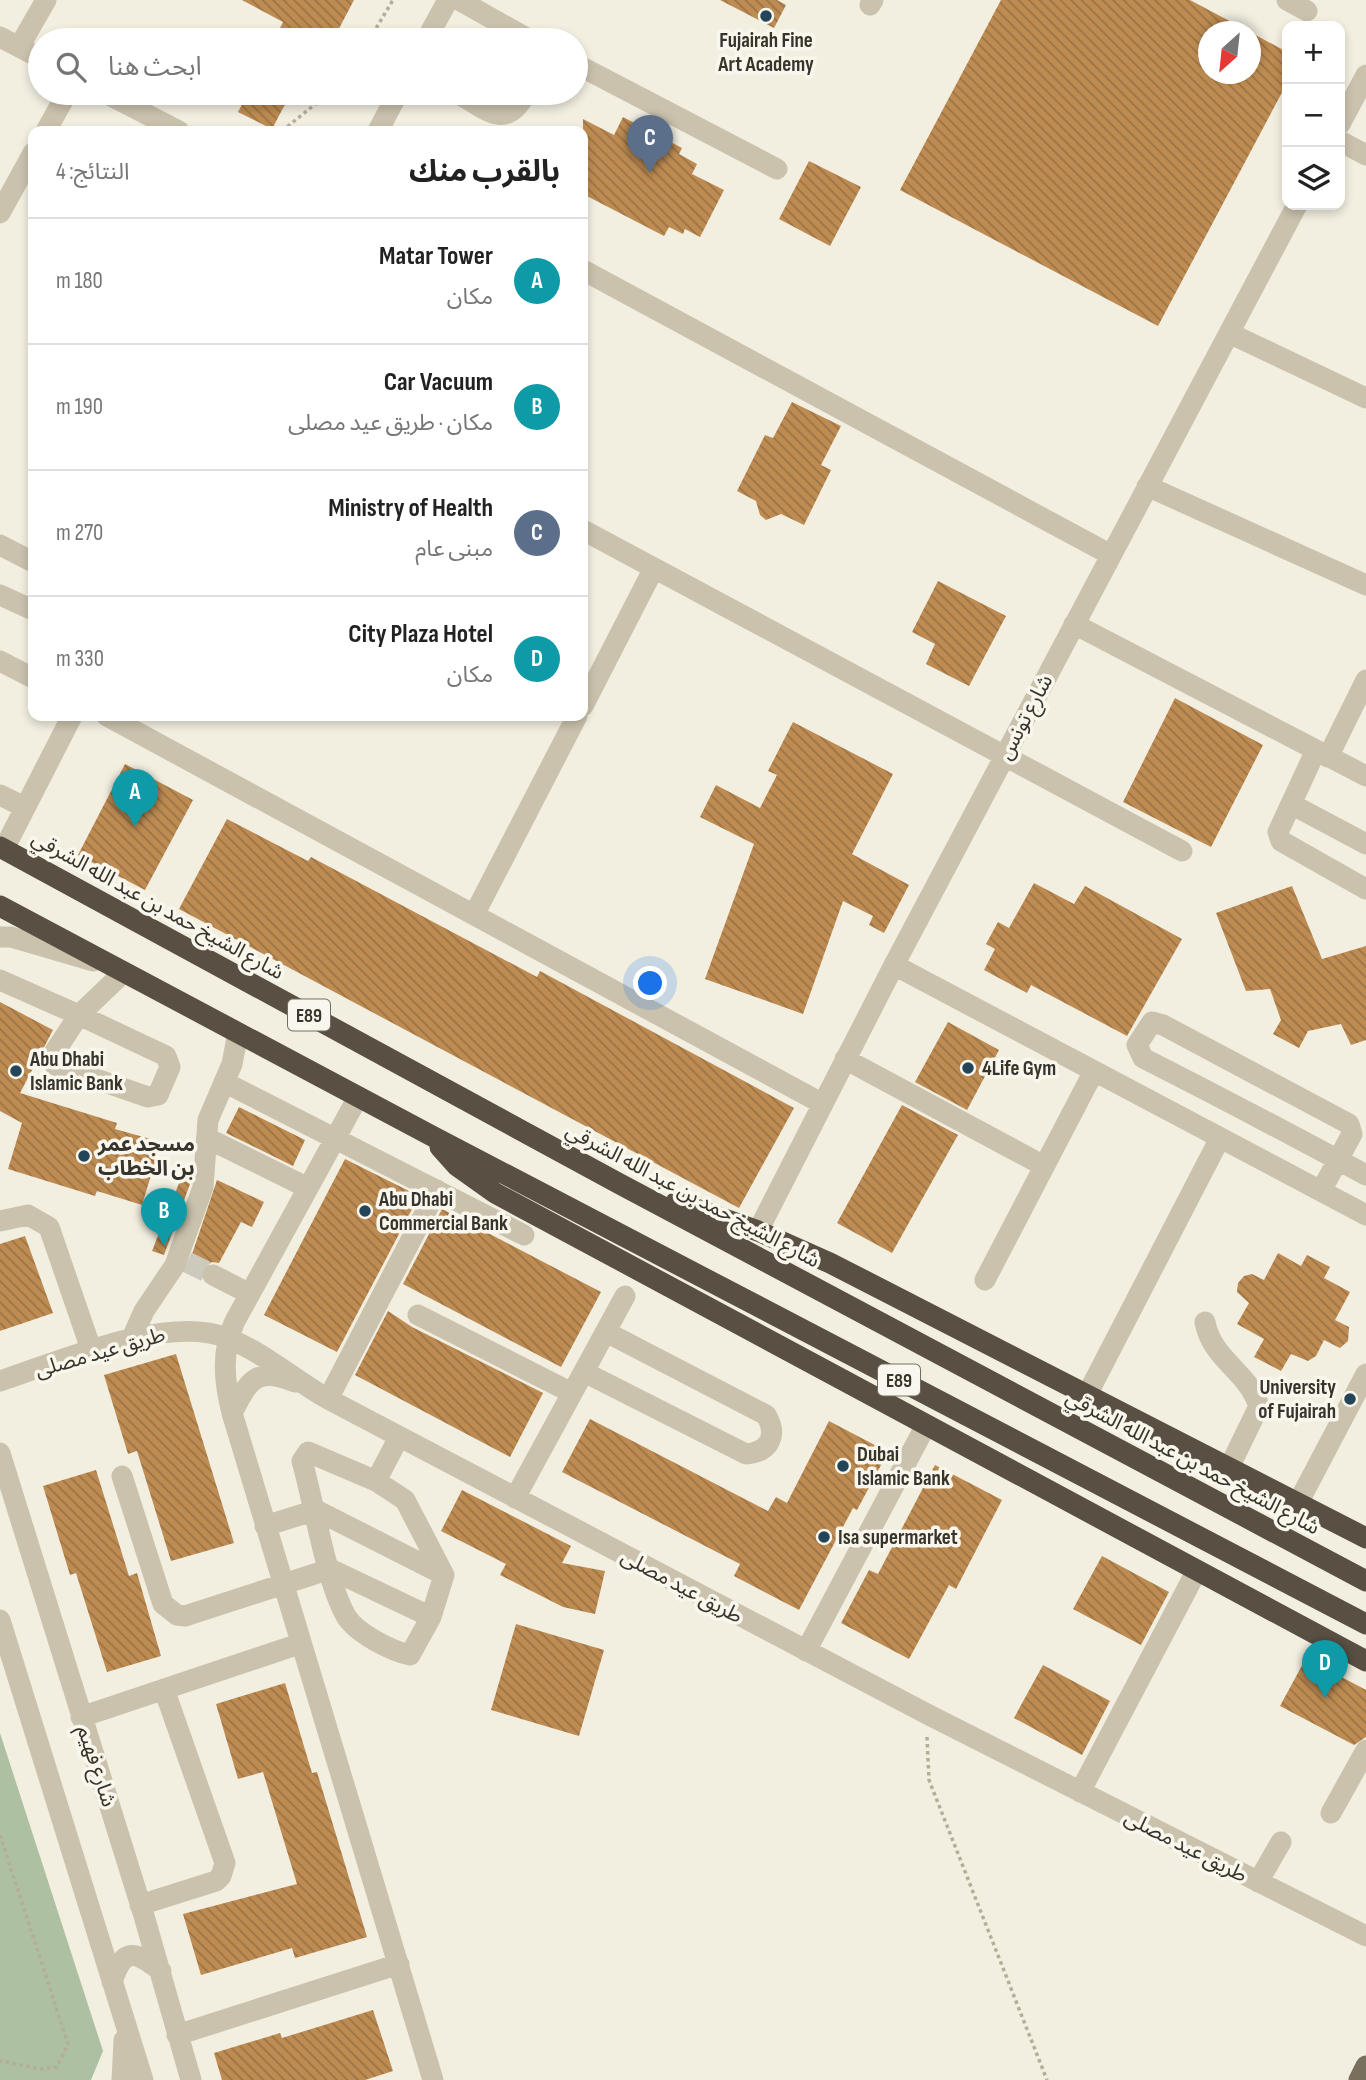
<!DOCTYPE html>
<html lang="ar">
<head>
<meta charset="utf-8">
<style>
  body { margin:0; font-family:"Sofia Sans Condensed","Noto Sans Arabic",sans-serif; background:#f2f2f2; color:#222; direction:rtl }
  .controls { position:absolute; right:21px; top:21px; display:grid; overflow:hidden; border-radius:14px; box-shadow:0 4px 10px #0003 }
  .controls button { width:63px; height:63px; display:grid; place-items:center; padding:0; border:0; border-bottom:2px solid #e0e0e0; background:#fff; color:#222; font:35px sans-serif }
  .compass { position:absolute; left:1198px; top:21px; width:63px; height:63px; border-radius:50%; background:#fff; box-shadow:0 4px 10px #0003; rotate:207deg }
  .you { position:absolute; left:651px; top:984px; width:24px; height:24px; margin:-18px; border:5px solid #fff; border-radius:50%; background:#1a73e8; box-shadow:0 0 0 10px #1a73e833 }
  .badge { display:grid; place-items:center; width:46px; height:46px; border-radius:50%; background:#0f766e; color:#fff; font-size:23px; font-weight:700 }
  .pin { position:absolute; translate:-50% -58px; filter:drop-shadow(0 2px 4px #0008) }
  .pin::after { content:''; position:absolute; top:37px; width:24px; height:21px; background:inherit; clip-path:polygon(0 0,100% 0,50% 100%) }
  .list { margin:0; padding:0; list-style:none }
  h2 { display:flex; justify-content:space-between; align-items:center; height:91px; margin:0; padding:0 28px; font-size:30px }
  h2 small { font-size:23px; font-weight:400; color:#767676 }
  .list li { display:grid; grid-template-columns:46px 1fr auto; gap:21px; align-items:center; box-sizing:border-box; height:126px; padding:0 28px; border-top:2px solid #e0e0e0 }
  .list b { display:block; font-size:26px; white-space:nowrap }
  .list p { margin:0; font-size:23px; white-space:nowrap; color:#767676 }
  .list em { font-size:23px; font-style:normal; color:#767676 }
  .icon { flex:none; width:38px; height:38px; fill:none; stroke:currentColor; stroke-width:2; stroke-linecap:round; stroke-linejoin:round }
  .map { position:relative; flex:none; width:1366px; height:2080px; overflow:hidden; direction:ltr }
  .search { position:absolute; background:#fff; box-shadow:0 4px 10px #0003; left:28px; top:28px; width:560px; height:77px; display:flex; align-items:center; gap:18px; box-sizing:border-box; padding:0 24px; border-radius:38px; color:#767676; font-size:26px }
  .panel { position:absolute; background:#fff; box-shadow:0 4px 10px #0003; left:28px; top:126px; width:560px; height:595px; border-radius:14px; direction:rtl }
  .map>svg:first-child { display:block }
  .park { fill:#adc0a1 }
  .building { fill:url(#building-back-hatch) }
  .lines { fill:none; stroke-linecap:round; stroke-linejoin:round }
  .minor-tunnel { stroke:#cdc9bd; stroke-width:21; stroke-dasharray:21 10; stroke-linecap:butt }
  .path { stroke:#b5ad97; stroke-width:3.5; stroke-dasharray:3.5 3.5; stroke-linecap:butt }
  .minor { stroke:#cac2ad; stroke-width:21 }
  .major { stroke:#796f5d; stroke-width:21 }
  .highway { stroke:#595043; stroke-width:21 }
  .poi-dot { fill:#234557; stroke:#f9f7ed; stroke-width:2.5 }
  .labels { text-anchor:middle; stroke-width:7; stroke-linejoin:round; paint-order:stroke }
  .shield { fill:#f9f7ed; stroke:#726e65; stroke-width:2 }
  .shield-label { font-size:19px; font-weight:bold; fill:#38332b }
  .poi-label { font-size:21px; font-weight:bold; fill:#38332b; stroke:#f9f7ed; text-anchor:start }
  .street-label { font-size:21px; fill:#38332b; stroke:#f9f7ed }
</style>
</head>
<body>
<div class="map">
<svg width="1366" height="2080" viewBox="0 0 1366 2080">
  <defs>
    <pattern id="building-back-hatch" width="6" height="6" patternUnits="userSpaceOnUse" patternTransform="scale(1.75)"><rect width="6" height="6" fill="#be8c52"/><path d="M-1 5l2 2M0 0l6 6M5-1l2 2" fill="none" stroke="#9b7344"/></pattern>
  </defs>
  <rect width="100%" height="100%" fill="#f2efe1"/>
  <path class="park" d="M0 1733 103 2051 91 2080H0Z"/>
  <path class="building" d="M242 0H354L333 40H290L277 34 283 22Z
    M720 0H777L786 5 774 28Z
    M1001 0H1190L1250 32H1208V74H1250V32L1287 52V83L1158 326 900 190Z
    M248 93H291L272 129 238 112Z
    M623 117 682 148 679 154 697 164 692 174 724 190 700 237 685 229 683 234 669 227 664 236 583 194V119L614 135Z
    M809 161 861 187 830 246 779 219Z
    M792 402 841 426 821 465 831 470 804 525 781 514 766 520 760 515 756 501 737 491 765 435 773 438Z
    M938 581 1006 616 969 686 926 664 935 644 912 632Z
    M1175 698 1263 745 1211 847 1123 802Z
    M793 722 893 774 852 854 909 885 884 933 869 925 873 916 843 901 803 1014 705 979 754 844 700 817 716 785 760 808 777 775 768 771Z
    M125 764 193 800 145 890 78 855Z
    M227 819 308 861 311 857 537 977 540 971 794 1108 739 1208 179 909Z
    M1034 883 1074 904 1085 886 1182 939 1127 1036 1031 985 1027 993 984 970 995 949 986 944 998 922 1009 928Z
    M1292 886 1322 959 1366 946V1040L1351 1045 1341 1024 1308 1031 1299 1048 1273 1034 1281 1020 1270 989 1246 991 1216 913Z
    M0 1002 53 1030 20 1093 117 1123 115 1129 161 1142 142 1205 97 1191 95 1196 8 1169 22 1123 0 1111Z
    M948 1022 999 1050 967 1110 915 1082Z
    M902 1105 958 1135 892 1253 837 1223Z
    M239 1107 305 1140 293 1166 226 1133Z
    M345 1159 419 1196 337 1352 264 1315Z
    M181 1178 190 1184 164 1255 152 1251Z
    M217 1180 264 1202 252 1227 241 1222 219 1263 212 1262 202 1268 201 1280 186 1272Z
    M442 1209 601 1292 561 1367 403 1284Z
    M25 1236 53 1313 0 1331V1244Z
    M1278 1253 1301 1266 1307 1255 1330 1267 1324 1278 1350 1292 1335 1320 1349 1327 1348 1341 1340 1348 1324 1340 1316 1356 1308 1361 1291 1354 1281 1371 1254 1357 1264 1339 1237 1324 1249 1303 1237 1292 1238 1283 1244 1276 1252 1274 1264 1280Z
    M388 1311 412 1327 543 1393 510 1457 355 1375Z
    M176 1354 234 1543 171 1561 137 1451 128 1454 104 1375Z
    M590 1419 768 1511 776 1497 787 1503 829 1421 888 1452 857 1510 853 1508 799 1610 734 1576 740 1564 562 1472Z
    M935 1465 1002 1500 956 1589 949 1585 909 1659 841 1623 869 1570 878 1574Z
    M96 1470 129 1576 137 1573 161 1656 107 1672 76 1573 70 1575 43 1486Z
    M462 1490 571 1546 562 1563 605 1571 595 1614 563 1607 500 1575 506 1564 441 1531Z
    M1102 1556 1169 1592 1141 1645 1073 1609Z
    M516 1624 604 1650 579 1736 491 1710Z
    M1306 1658 1366 1690V1737L1354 1745 1280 1706Z
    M1043 1665 1110 1701 1082 1755 1014 1718Z
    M285 1683 312 1773 317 1772 367 1937 295 1958 292 1948 201 1975 183 1914 297 1884 263 1772 238 1779 216 1704Z
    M373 2010 393 2071 365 2080H222L214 2053 280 2033 282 2038Z"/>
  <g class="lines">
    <path class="minor-tunnel" d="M187 1262 213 1275"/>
    <path class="path" d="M369 40 393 0
      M282 131 329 93
      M927 1737 929 1780 1047 2080
      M0 1835 68 2044 57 2067 42 2069 0 2061"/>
    <path class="minor" d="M459 0 530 40
      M1287 0 1307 11
      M870 5 873 0
      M0 37 40 58
      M426 40 448 0
      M19 47 46 0
      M576 64 777 169
      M105 93 179 131
      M457 93C486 109 506 132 526 93
      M1340 124 1366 75
      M46 131 67 93
      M378 131 398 93
      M1340 141 1366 155
      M0 213 33 153
      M583 270 1111 555
      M1229 333 1366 398
      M1147 486 1366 585
      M583 530 1182 851
      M0 545 33 562
      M0 595 33 610
      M1074 624 1366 776
      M0 661 33 678
      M583 706 654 568
      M107 716 823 1104
      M1316 750 1278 832 1281 841 1366 889
      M1328 757 1366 680
      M0 795 24 807
      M1291 804 1366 844
      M4 849 72 716
      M474 915 577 716
      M0 937H11L93 961
      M894 965 1366 1215
      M0 980 79 1015 124 972
      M79 1015 166 1056 170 1067 158 1095 148 1097 55 1065 52 1056Z
      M845 1059 1044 1166
      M224 1082 524 1235
      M358 1097 235 1321C221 1351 224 1381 232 1413L433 2080
      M207 1138 308 1188
      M1321 1191 1352 1134 1349 1124 1163 1025 1152 1022 1137 1045 1143 1058C1218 1096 1292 1135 1366 1175
      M0 1221 28 1215 49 1227 92 1352
      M758 1231 894 965 1297 205
      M213 1275 250 1294
      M985 1280 1094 1071
      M418 1315 572 1393
      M1205 1322C1212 1360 1247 1370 1259 1406L1229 1468
      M132 1338 144 1311 175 1265 203 1187 208 1120 232 1064 238 1033
      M584 1372 746 1454C770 1452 778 1435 766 1415L606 1332
      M0 1381C61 1361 167 1314 227 1338 265 1353 293 1379 328 1399L929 1715 1366 1936
      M1087 1395 1220 1138
      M328 1399 437 1190
      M232 1413C249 1380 256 1366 295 1382
      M308 1452 376 1481 405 1500 444 1575 431 1617 410 1655C391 1651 356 1633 346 1616 326 1581 314 1503 302 1461Z
      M0 1453 144 1916 191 2080
      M122 1476 163 1604 177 1615 185 1616 330 1569 431 1617
      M376 1481 399 1437
      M515 1498 625 1296
      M1298 1503 1366 1374
      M265 1526 316 1510 444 1575
      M0 1620 143 2080
      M806 1651 925 1427
      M81 1717 299 1644
      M1080 1792 1196 1572
      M1331 1813 1366 1750
      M1258 1882 1281 1842
      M140 1905 216 1881 221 1876 225 1863 164 1689
      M112 1982C124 1947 134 1950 161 1971
      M177 2035 399 1964
      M122 2080 124 2040"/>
    <path class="major" d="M1359 2080 1366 2066"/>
    <path class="highway" d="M0 847 618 1183 1366 1581
      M0 906 432 1136 1366 1624
      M440 1147 457 1166 495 1193 1366 1661
      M676 1202 758 1231 830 1263 1366 1538"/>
  </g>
  <g class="poi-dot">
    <circle cx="766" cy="16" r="7"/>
    <circle cx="968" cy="1068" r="7"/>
    <circle cx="16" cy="1071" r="7"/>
    <circle cx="84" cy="1156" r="7"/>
    <circle cx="365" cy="1211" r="7"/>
    <circle cx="1350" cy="1399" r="7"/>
    <circle cx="843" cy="1466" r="7"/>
    <circle cx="824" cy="1537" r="7"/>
  </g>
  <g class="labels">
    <g class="shield">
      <rect x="288" y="999.5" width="42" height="31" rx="5"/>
      <rect x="878" y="1364.5" width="42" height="31" rx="5"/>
    </g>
    <g class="shield-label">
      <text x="309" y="1022">E89</text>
      <text x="899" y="1387">E89</text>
    </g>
    <g class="poi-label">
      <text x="766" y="47" text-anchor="middle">Fujairah Fine<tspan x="766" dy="24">Art Academy</tspan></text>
      <text x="30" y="1066">Abu Dhabi<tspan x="30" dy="24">Islamic Bank</tspan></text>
      <text x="982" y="1075">4Life Gym</text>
      <text x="98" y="1151">مسجد عمر<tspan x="98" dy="24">بن الخطاب</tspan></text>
      <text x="379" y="1206">Abu Dhabi<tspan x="379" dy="24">Commercial Bank</tspan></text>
      <text x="1336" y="1394" text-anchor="end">University<tspan x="1336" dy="24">of Fujairah</tspan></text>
      <text x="857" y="1461">Dubai<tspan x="857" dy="24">Islamic Bank</tspan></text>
      <text x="838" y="1544">Isa supermarket</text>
    </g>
    <g class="street-label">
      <text transform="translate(1025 717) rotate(-62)" y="7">شارع تونس</text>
      <text transform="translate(158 905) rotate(29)" y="7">شارع الشيخ حمد بن عبد الله الشرقي</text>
      <text transform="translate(693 1195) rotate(28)" y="7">شارع الشيخ حمد بن عبد الله الشرقي</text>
      <text transform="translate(100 1352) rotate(-16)" y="7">طريق عيد مصلى</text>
      <text transform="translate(1193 1462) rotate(28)" y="7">شارع الشيخ حمد بن عبد الله الشرقي</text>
      <text transform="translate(682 1586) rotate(28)" y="7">طريق عيد مصلى</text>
      <text transform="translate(97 1766) rotate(72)" y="7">شارع فهيم</text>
      <text transform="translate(1186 1846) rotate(27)" y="7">طريق عيد مصلى</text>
    </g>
  </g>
</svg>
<div class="controls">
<button>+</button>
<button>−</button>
<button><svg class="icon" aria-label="layers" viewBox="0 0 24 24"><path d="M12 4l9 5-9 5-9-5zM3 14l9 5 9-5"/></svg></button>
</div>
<svg class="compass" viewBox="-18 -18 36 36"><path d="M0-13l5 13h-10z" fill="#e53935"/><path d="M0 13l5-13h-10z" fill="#767676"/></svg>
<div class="you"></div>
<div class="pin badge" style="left:135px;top:827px;background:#0f9aa8">A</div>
<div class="pin badge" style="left:164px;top:1246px;background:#0f9aa8">B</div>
<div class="pin badge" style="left:650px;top:173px;background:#5c6f8a">C</div>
<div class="pin badge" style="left:1325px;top:1698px;background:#0f9aa8">D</div>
<div class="search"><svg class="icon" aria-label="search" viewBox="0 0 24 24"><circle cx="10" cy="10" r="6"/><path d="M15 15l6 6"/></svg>ابحث هنا</div>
<section class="panel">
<h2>بالقرب منك<small>النتائج: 4</small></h2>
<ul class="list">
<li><span class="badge" style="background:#0f9aa8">A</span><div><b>Matar Tower</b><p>مكان</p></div><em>180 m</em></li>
<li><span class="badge" style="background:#0f9aa8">B</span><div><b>Car Vacuum</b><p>مكان · طريق عيد مصلى</p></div><em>190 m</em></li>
<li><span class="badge" style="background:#5c6f8a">C</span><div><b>Ministry of Health</b><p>مبنى عام</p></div><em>270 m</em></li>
<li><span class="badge" style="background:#0f9aa8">D</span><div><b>City Plaza Hotel</b><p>مكان</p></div><em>330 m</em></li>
</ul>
</section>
</div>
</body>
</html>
